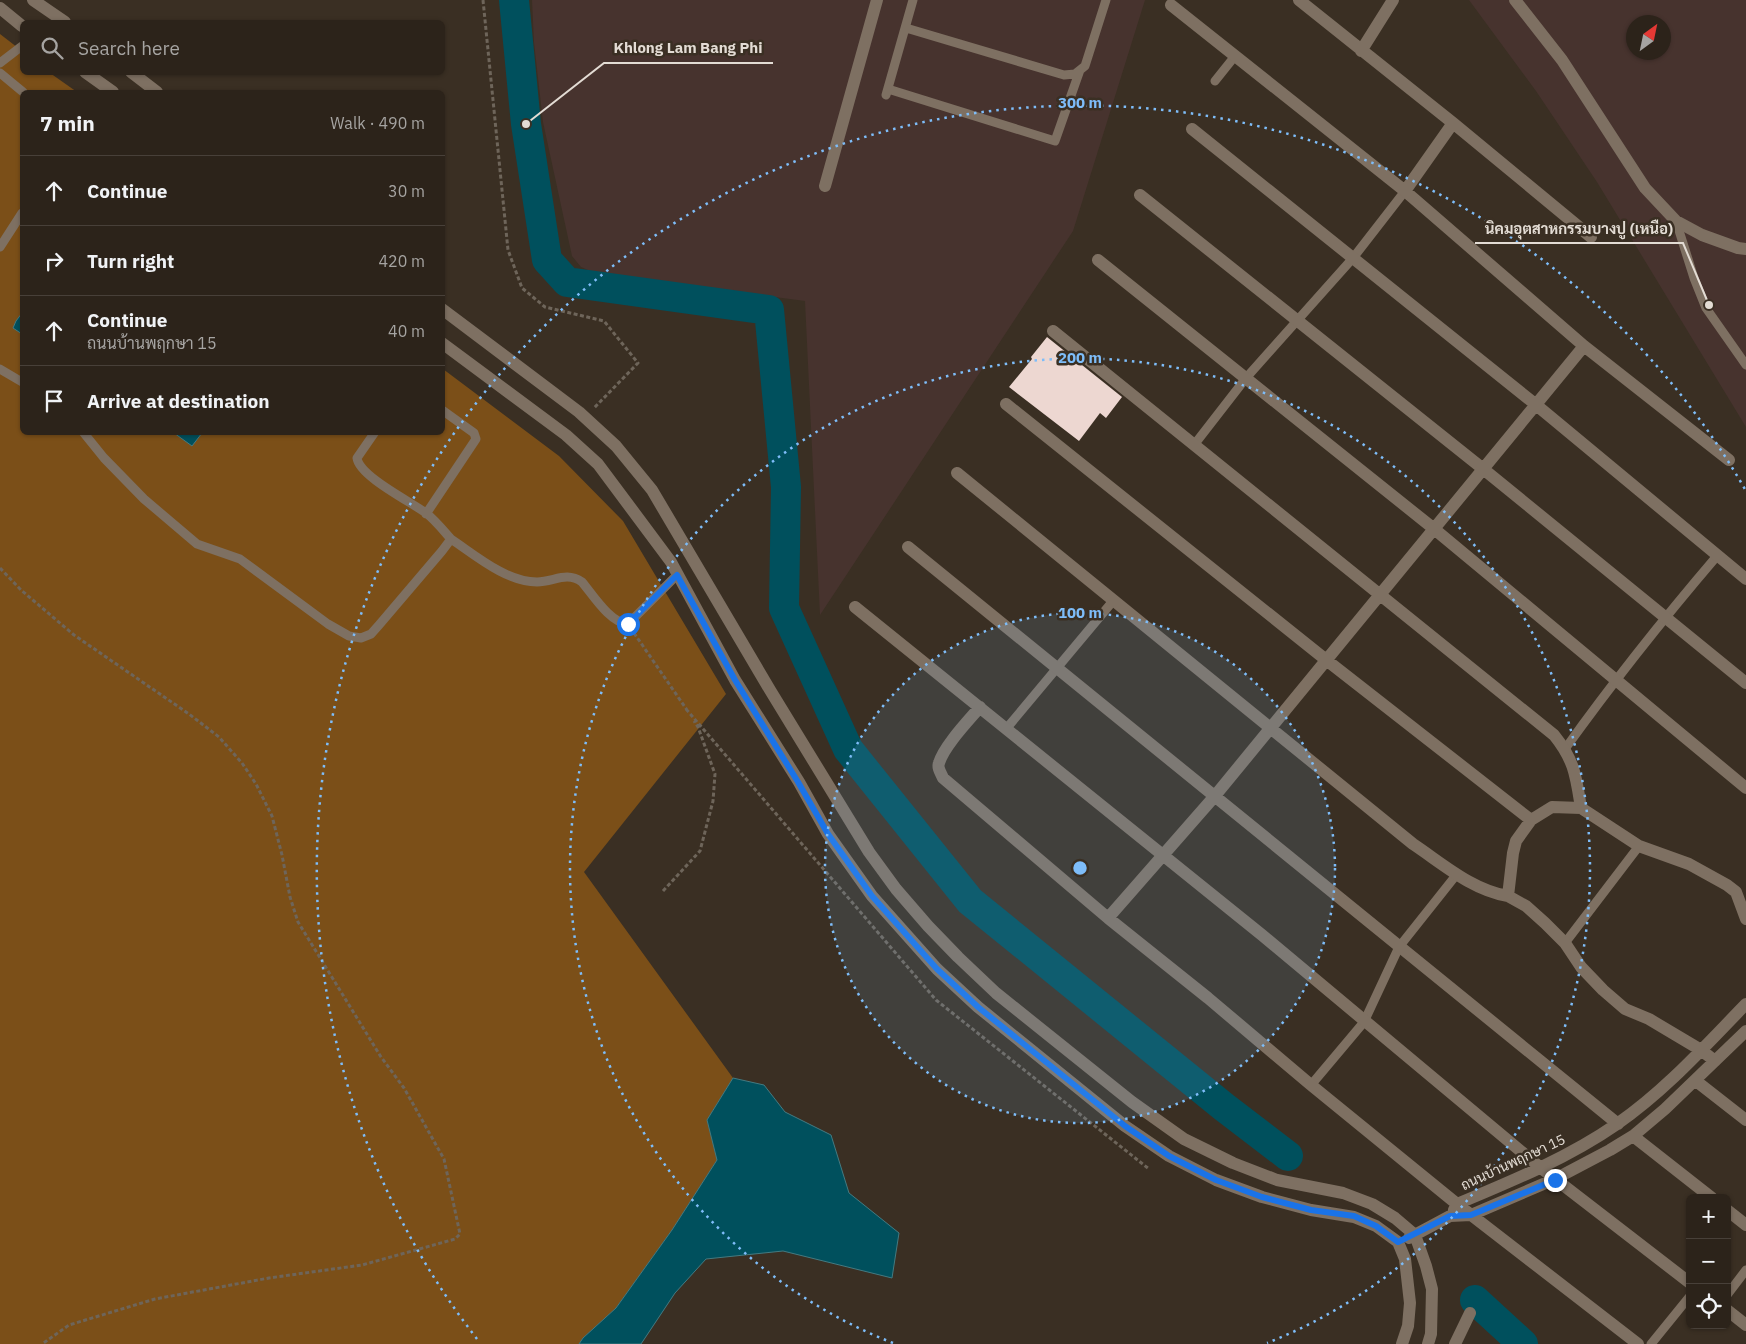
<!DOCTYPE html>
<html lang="en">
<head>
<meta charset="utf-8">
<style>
  body { margin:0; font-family:"IBM Plex Sans",Sarabun,sans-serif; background:#382f27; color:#f1f3f6 }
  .controls { position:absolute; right:15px; bottom:15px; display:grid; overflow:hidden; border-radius:8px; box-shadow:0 1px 4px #0004 }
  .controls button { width:45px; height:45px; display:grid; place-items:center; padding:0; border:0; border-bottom:1px solid #484039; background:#2c231a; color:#f1f3f6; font:25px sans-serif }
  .compass { position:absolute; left:1626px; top:15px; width:45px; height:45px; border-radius:50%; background:#2c231a; box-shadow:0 1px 4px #0004; rotate:33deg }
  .stop { position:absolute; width:15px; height:15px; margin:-11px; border:4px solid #1a73e8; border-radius:50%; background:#fff }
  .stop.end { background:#1a73e8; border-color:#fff; box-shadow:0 1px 5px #0008 }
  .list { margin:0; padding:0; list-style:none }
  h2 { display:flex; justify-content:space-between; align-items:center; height:65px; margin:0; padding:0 20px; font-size:21px }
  h2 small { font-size:16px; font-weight:400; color:#a6a4a2 }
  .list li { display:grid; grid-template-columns:32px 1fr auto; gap:15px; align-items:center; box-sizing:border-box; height:70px; padding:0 20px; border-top:1px solid #484039 }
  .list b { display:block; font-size:19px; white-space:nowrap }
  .list p { margin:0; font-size:16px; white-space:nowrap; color:#a6a4a2 }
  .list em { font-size:16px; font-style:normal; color:#a6a4a2 }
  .icon { flex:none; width:28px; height:28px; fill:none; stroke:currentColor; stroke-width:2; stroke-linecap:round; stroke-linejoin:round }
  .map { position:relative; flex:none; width:1746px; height:1344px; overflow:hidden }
  .search { position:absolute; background:#2c231a; box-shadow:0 1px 4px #0004; left:20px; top:20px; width:425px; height:55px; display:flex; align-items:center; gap:12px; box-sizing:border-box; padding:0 18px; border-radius:8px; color:#a6a4a2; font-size:19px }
  .panel { position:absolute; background:#2c231a; box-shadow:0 1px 4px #0004; left:20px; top:90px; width:425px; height:345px; border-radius:8px }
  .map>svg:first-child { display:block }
  .industrial { fill:#47332e; fill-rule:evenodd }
  .green { fill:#7b4f18 }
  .water { fill:#00505d; stroke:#447a81 }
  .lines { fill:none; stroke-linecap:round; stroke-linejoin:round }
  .river { stroke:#00505d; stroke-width:30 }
  .building { fill:#edd7d1 }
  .path { stroke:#6e655a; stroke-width:3; stroke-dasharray:4 2.5; stroke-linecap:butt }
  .service { stroke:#7e7062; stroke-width:9 }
  .minor { stroke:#7e7062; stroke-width:12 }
  .route { stroke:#1a73e8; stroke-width:6 }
  .ring { fill:none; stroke:#7ebdf9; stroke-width:2.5; stroke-dasharray:2.5 5 }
  .labels { text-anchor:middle; stroke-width:5; stroke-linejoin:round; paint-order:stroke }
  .street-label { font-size:14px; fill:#e3dcd4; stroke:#3a2f23 }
  .centre { fill:#7ebdf9; stroke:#3a2f23; stroke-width:2.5 }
  .ring-label { font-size:15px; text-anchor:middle; font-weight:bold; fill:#7ebdf9; stroke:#3a2f23; stroke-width:5; stroke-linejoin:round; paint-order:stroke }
  .leader { fill:none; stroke:#e3dcd4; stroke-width:2 }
  .callout-dot { fill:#e3dcd4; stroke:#3a2f23; stroke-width:2 }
  .callout-label { font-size:15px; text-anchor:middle; font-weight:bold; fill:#e3dcd4; stroke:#3a2f23; stroke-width:5; stroke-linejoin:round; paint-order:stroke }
</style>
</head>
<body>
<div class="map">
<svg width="1746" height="1344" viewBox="0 0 1746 1344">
  <rect width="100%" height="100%" fill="#3a2f23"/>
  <path class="industrial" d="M532 0H1145L1073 231 820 615 805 301 595 273 581 267 572 256 543 122 534 42Z
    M1469 0H1746V427L1597 182 1536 91ZM1634 22H1664V52H1634Z"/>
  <path class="green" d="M0 34 22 51V72L50 73 77 92H22V432H442L443 369 559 456 623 521 726 694 584 872 733 1078 707 1120 717 1160 672 1230 616 1308 583 1338 579 1344H0Z"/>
  <path class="water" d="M22 313V334L13 328 16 321Z
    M174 433H202L192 446Z
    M733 1078 764 1085 785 1112 831 1135 849 1193 899 1233 892 1278 783 1251 706 1259 675 1293 641 1344H579L583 1338 616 1308 672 1230 717 1160 707 1120Z"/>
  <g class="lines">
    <path class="river" d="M514 0 526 124 547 260 567 282 769 310 786 487 784 608 848 749 970 901 1224 1107 1288 1156
      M1475 1300 1523 1344"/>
  </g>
  <path class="building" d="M1047 337 1122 397 1106 418 1100 413 1079 441 1009 387 1032 359 1031 357Z"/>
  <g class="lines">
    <path class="path" d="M483 0 508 250 522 288 545 307 604 321 638 363 594 408
      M0 568 21 590 74 635 189 714 219 737 242 763 256 784 272 816 282 855 290 897 298 922 381 1057 404 1088 444 1159 460 1234 455 1239 362 1265 269 1278 155 1299 69 1325 42 1344
      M634 633 687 710
      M686 709 936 1000 1149 1169
      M663 891 700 851 713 801 715 774 698 727 694 721"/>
    <path class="service" d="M906 28 1064 75 1075 74 1085 66 1106 0
      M0 63 22 46
      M0 73 23 92
      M1215 81 1235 56
      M888 89 1055 141 1080 70
      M886 95 913 0
      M1676 221 1694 278 1706 308 1746 365
      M0 247 22 213
      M0 369 22 382
      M83 432 104 458 144 499 197 544 240 559 328 624 349 636 361 638 371 634 379 625 442 551 451 539C443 530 435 520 426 513 411 502 359 476 357 458L375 432
      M1194 445 1246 378 1353 258 1405 191
      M426 514 476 439 474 433 442 410
      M451 539C475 555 506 582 537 582 554 582 566 571 582 582 593 595 610 623 628 624L677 575
      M1006 729 1113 601
      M1565 749C1613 682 1664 618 1717 556
      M1565 943 1639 846
      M1311 1085 1364 1022 1399 947 1457 874
      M1727 1295 1746 1270
      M1651 1344 1690 1296"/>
    <path class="minor" d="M33 0 65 22
      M1299 0 1453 123 1591 237
      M1515 0 1562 60 1645 188 1676 221 1702 235 1738 248 1746 249
      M1171 5 1405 191 1584 346 1729 460
      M0 8 22 26
      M1361 51 1393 0
      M85 72 113 92
      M131 72 157 92
      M1192 129 1535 404 1746 579
      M825 186 877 0
      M1405 191 1453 123
      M1140 195 1482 468 1746 683
      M1098 260 1433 528 1746 788
      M442 309 579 412 616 446 652 490 770 690 869 852 896 889 928 926 958 957 996 993 1132 1102 1184 1139 1233 1163 1277 1180 1343 1193 1372 1204 1395 1218 1415 1235 1426 1266 1432 1289 1431 1334 1428 1344
      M1053 331 1554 735C1575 761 1576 777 1581 808L1639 846 1689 864 1727 885 1736 892 1746 919
      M442 343 566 435 598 464 671 562 735 680 799 782 828 834 872 896 937 969 978 1007 1125 1126 1169 1156 1216 1180 1262 1197 1311 1210 1354 1217 1376 1226 1398 1242 1405 1259 1410 1303 1408 1326 1402 1344
      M1006 404 1325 659 1531 820
      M957 473 1413 844C1443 864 1472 890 1508 896
      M908 547 1618 1124
      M855 607 1262 935 1541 1168 1690 1283
      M980 707C968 721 944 746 939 763 937 768 941 773 943 778L1108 918 1208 998 1311 1085 1457 1204 1638 1344
      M1581 808 1552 807 1531 820 1516 841 1513 853 1508 896 1526 906 1545 923 1565 943 1581 967 1603 990 1625 1009 1649 1019 1701 1050 1715 1061
      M1108 918 1214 797 1584 346
      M1696 1081 1746 1120
      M1633 1136 1712 1198
      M1454 1210 1457 1204C1512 1181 1568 1158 1617 1124 1666 1090 1705 1046 1746 1004
      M1727 1210 1746 1225
      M1409 1238 1450 1216 1471 1215 1555 1179 1610 1150 1633 1136 1665 1109 1746 1031
      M1727 1310 1746 1325
      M1455 1344 1470 1313"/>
  </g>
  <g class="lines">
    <path class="route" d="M628 624 677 575 735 680 798 782 828 834 872 896 937 969 978 1007 1125 1126 1169 1156 1216 1180 1262 1197 1311 1210 1354 1216 1376 1226 1398 1242 1450 1216 1471 1215 1555 1180"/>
  </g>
  <circle cx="1080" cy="868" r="255" fill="#7ebdf9" fill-opacity=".12"/>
  <g class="ring">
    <circle cx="1080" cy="868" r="255"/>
    <path d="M893 1343A510 510 0 1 1 1267 1343"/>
    <path d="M477 1339A765 765 0 1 1 1746 491"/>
  </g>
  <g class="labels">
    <g class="street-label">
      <text transform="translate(1513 1162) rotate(-25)" y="5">ถนนบ้านพฤกษา 15</text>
    </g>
  </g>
  <circle cx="1080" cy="868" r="8" class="centre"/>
  <g class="ring-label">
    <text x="1080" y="108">300 m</text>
    <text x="1080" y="363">200 m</text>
    <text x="1080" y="618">100 m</text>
  </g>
  <path class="leader" d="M526 124L604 63H773M1709 305L1683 243H1475"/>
  <g class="callout-dot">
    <circle cx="526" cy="124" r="5"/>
    <circle cx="1709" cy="305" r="5"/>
  </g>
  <g class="callout-label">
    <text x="688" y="53">Khlong Lam Bang Phi</text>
    <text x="1579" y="234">นิคมอุตสาหกรรมบางปู (เหนือ)</text>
  </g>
</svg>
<div class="controls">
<button>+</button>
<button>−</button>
<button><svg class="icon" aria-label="locate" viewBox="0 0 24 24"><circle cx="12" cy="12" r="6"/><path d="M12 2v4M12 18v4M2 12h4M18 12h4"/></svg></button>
</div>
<svg class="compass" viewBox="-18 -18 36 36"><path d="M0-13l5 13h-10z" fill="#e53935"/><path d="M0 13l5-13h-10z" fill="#a6a4a2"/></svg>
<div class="stop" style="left:628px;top:624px"></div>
<div class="stop end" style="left:1555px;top:1180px"></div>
<div class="search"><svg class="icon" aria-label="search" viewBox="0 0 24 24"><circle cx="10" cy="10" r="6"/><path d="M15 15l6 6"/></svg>Search here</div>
<section class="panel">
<h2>7 min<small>Walk · 490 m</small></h2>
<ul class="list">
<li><svg class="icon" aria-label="ahead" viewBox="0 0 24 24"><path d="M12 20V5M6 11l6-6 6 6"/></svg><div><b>Continue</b></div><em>30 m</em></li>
<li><svg class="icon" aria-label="right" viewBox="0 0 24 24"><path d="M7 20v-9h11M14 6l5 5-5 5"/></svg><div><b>Turn right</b></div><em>420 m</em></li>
<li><svg class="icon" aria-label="ahead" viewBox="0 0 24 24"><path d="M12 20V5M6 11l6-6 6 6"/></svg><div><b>Continue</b><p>ถนนบ้านพฤกษา 15</p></div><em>40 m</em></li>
<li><svg class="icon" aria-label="arrive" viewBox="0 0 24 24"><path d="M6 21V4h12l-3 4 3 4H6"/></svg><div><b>Arrive at destination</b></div></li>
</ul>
</section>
</div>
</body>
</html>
